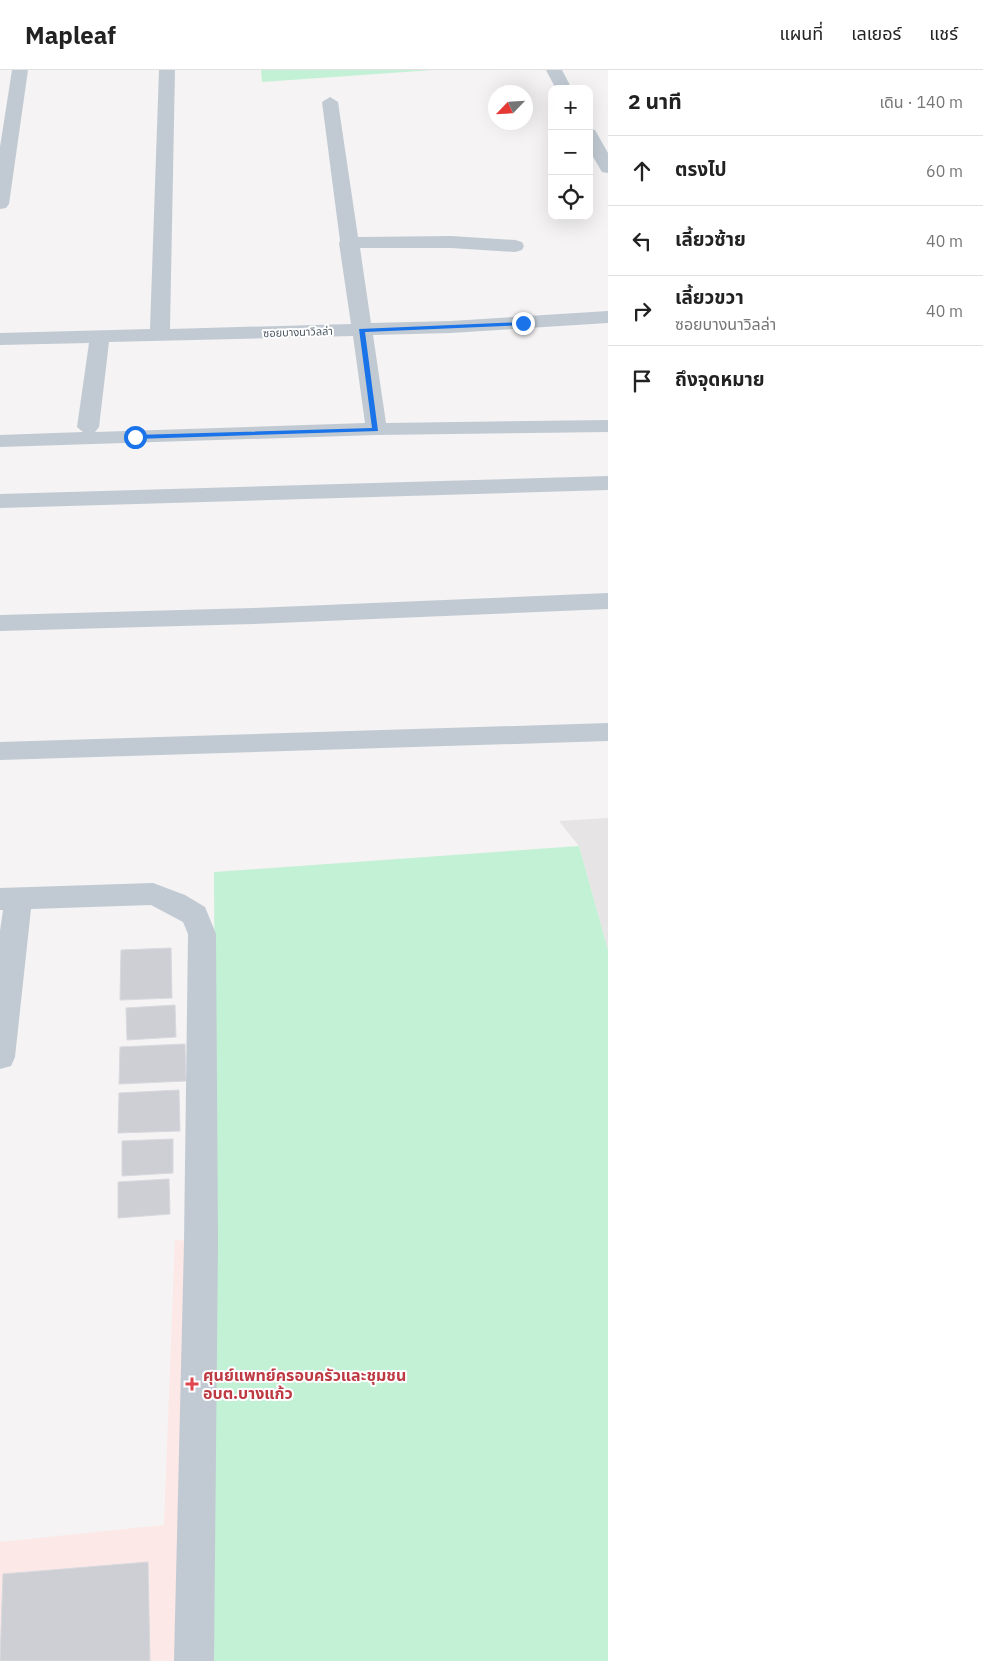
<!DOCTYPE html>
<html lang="th">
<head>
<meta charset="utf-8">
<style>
  body { margin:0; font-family:"IBM Plex Sans","Noto Sans Thai",sans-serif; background:#f6f6f6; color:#222 }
  .controls { position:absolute; right:15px; top:15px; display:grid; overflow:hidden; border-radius:10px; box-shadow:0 5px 20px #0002 }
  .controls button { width:45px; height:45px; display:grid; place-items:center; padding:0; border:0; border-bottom:1px solid #e0e0e0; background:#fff; color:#222; font:25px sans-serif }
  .compass { position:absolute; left:488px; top:15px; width:45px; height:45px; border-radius:50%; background:#fff; box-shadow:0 5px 20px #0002; rotate:245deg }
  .stop { position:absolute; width:15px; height:15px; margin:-11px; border:4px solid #1a73e8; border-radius:50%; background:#fff }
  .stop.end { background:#1a73e8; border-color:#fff; box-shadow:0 1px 5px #0008 }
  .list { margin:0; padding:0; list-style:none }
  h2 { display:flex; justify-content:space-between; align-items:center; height:65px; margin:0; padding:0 20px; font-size:21px }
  h2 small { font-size:16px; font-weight:400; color:#767676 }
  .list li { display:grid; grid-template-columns:32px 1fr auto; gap:15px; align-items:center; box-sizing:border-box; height:70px; padding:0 20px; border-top:1px solid #e0e0e0 }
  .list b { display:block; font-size:19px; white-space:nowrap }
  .list p { margin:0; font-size:16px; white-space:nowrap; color:#767676 }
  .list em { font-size:16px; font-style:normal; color:#767676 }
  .icon { flex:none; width:28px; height:28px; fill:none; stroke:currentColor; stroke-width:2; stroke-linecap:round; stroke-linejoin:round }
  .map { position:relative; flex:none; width:608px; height:1591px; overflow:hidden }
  header { display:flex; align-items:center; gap:30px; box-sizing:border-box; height:70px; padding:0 25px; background:#fff; border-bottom:1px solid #e0e0e0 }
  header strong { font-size:24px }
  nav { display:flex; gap:28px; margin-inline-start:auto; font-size:18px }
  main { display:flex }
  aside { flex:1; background:#fff }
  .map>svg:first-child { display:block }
  .education { fill:#e6e4e5 }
  .medical { fill:#fce8e6 }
  .green { fill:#c3f1d5 }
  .building { fill:#cdcfd5; stroke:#d7d9de }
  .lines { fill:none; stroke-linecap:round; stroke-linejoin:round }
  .minor { fill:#c1cad2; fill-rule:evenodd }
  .route { fill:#1a73e8 }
  .health-dot { fill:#e0444e; stroke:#fff; stroke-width:2 }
  .labels { text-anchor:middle; stroke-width:4; stroke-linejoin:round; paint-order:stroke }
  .far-street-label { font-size:11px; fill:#4a5661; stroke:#fff }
  .near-health-label { font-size:16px; font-weight:bold; fill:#be3a42; stroke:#fff; text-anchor:start }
</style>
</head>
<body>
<header>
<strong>Mapleaf</strong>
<nav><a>แผนที่</a><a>เลเยอร์</a><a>แชร์</a></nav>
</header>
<main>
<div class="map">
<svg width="608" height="1591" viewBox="0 0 608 1591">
  <rect width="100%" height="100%" fill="#f5f3f3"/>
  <path class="education" d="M608 748V880L579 776 559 751Z"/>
  <path class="medical" d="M175 1170 216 1173 213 1591H0V1472L164 1455Z"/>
  <path class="green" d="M261 0H433L262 12Z
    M579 776 608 880V1591H213L216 1173 214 802Z"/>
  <path class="building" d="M171 878 172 928 120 930 121 880Z
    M175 935 176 967 127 970 126 938Z
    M185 974 186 1011 119 1014 120 977Z
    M179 1020 180 1061 118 1063 119 1023Z
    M173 1069V1103L122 1106V1071Z
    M169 1109 170 1144 118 1148V1112Z
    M148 1492 150 1591H0L3 1504Z"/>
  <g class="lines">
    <path class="minor" d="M12 0H28L9 134 6 138 0 139V77Z
      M159 0H175L170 259 351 254 339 173 340 171 322 32 330 27 338 32 358 167 451 166 515 170 522 172 524 176 522 180 515 182 451 178H360L371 253 451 251 608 241V253L451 263 373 265 386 353 608 350V362L376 365 0 377V365L83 362 77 357 89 273 0 275V263L150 259ZM353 266 365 353 95 362 99 357 109 272Z
      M546 0H562L572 19H556Z
      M589 59 595 60 608 83V103L602 102 589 80Z
      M608 406V420L0 438V424Z
      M608 523V539L253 554 0 561V545L253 538Z
      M608 653V671L0 690V672Z
      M153 813 185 825 205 837 216 864 218 1172 214 1591H174L184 1172 188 864 183 852 151 835 31 839 15 987 11 996 0 999V861L3 840H0V818Z"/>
  </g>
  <path class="route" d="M523 252 525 255 365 262 378 361 135 369 132 367 135 365 372 358 359 259Z"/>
  <path class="health-dot" d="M189.5 1306.5h5v5h5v5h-5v5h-5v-5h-5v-5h5z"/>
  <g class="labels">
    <g class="far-street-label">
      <text transform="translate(298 262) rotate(-2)" y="4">ซอยบางนาวิลล่า</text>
    </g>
    <g class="near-health-label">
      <text x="203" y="1311">ศุนย์แพทย์ครอบครัวและชุมชน<tspan x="203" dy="18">อบต.บางแก้ว</tspan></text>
    </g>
  </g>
</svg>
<div class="controls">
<button>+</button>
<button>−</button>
<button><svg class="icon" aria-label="locate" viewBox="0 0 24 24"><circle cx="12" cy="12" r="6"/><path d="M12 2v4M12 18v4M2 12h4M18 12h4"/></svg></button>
</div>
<svg class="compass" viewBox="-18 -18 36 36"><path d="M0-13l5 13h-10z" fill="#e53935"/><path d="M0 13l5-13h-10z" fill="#767676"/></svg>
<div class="stop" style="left:135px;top:367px"></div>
<div class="stop end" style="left:523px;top:253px"></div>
</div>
<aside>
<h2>2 นาที<small>เดิน · 140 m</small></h2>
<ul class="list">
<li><svg class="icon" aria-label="ahead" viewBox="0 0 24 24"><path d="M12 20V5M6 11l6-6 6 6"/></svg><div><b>ตรงไป</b></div><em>60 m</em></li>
<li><svg class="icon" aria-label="left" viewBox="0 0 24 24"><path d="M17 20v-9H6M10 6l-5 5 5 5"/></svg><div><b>เลี้ยวซ้าย</b></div><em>40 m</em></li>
<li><svg class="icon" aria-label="right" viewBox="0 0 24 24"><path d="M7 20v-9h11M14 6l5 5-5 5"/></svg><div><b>เลี้ยวขวา</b><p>ซอยบางนาวิลล่า</p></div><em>40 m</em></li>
<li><svg class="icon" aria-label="arrive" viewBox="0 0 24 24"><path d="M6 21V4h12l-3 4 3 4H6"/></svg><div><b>ถึงจุดหมาย</b></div></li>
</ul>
</aside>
</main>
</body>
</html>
